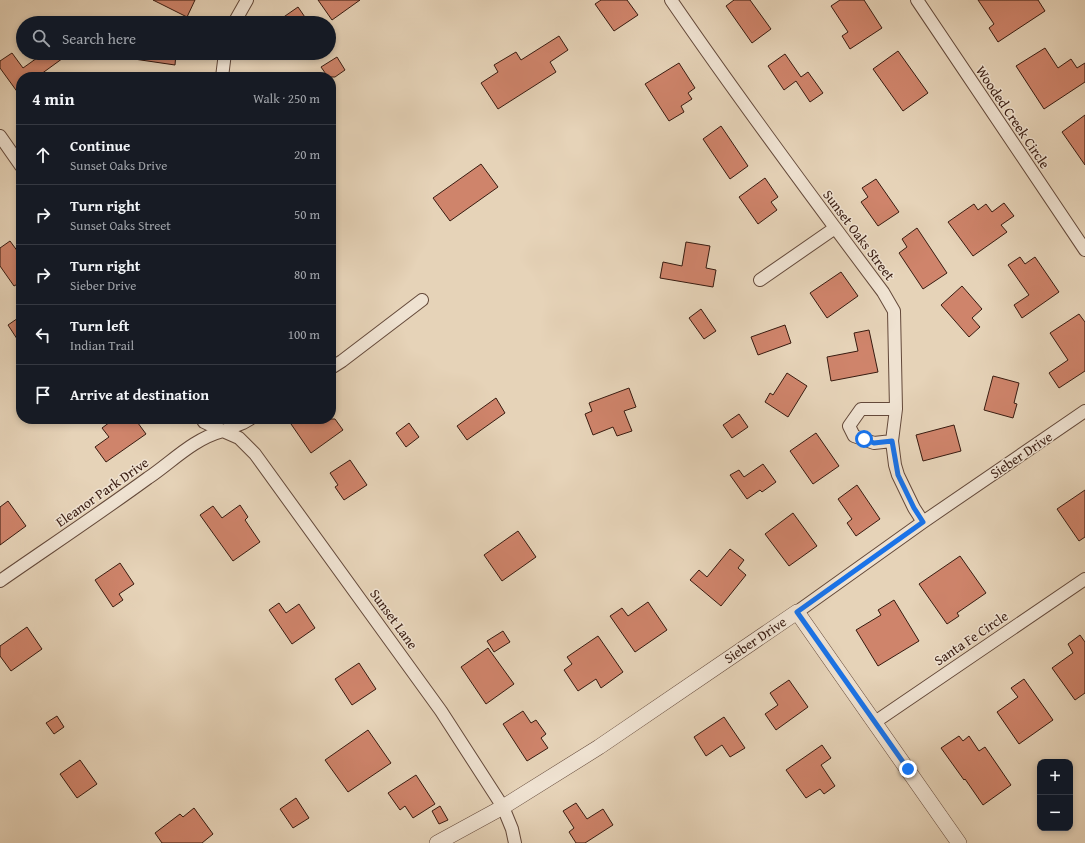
<!DOCTYPE html>
<html lang="en">
<head>
<meta charset="utf-8">
<style>
  body { margin:0; font-family:"Gentium Book Plus",serif; background:#242831; color:#f1f3f6 }
  .controls { position:absolute; right:12px; bottom:12px; display:grid; overflow:hidden; border-radius:8px; box-shadow:0 2px 6px #0003 }
  .controls button { width:36px; height:36px; display:grid; place-items:center; padding:0; border:0; border-bottom:1px solid #363941; background:#171b24; color:#f1f3f6; font:20px sans-serif }
  .stop { position:absolute; width:12px; height:12px; margin:-9px; border:3px solid #1a73e8; border-radius:50%; background:#fff }
  .stop.end { background:#1a73e8; border-color:#fff; box-shadow:0 1px 4px #0008 }
  .list { margin:0; padding:0; list-style:none }
  h2 { display:flex; justify-content:space-between; align-items:center; height:52px; margin:0; padding:0 16px; font-size:17px }
  h2 small { font-size:13px; font-weight:400; color:#9ea1a6 }
  .list li { display:grid; grid-template-columns:26px 1fr auto; gap:12px; align-items:center; box-sizing:border-box; height:60px; padding:0 16px; border-top:1px solid #363941 }
  .list b { display:block; font-size:15px; white-space:nowrap }
  .list p { margin:0; font-size:13px; white-space:nowrap; color:#9ea1a6 }
  .list em { font-size:13px; font-style:normal; color:#9ea1a6 }
  .icon { flex:none; width:22px; height:22px; fill:none; stroke:currentColor; stroke-width:2; stroke-linecap:round; stroke-linejoin:round }
  .map { position:relative; flex:none; width:1085px; height:843px; overflow:hidden }
  .search { position:absolute; background:#171b24; box-shadow:0 2px 6px #0003; left:16px; top:16px; width:320px; height:44px; display:flex; align-items:center; gap:10px; box-sizing:border-box; padding:0 14px; border-radius:22px; color:#9ea1a6; font-size:15px }
  .panel { position:absolute; background:#171b24; box-shadow:0 2px 6px #0003; left:16px; top:72px; width:320px; height:352px; border-radius:16px }
  .map>svg:first-child { display:block }
  .building { fill:#cf846b; stroke:#381b10 }
  .lines { fill:none; stroke-linecap:round; stroke-linejoin:round }
  .minor-casing { stroke:#64493a; stroke-width:14 }
  .tertiary-casing { stroke:#64493a; stroke-width:16 }
  .minor { stroke:#efe2d1; stroke-width:12 }
  .tertiary { stroke:#efe2d1; stroke-width:15 }
  .route { stroke:#1a73e8; stroke-width:5 }
  .labels { text-anchor:middle; stroke-width:3; stroke-linejoin:round; paint-order:stroke }
  .street-label { font-size:14px; fill:#381b10; stroke:#efe2d1 }
</style>
</head>
<body>
<div class="map">
<svg width="1085" height="843" viewBox="0 0 1085 843">
  <rect width="100%" height="100%" fill="#e6d3b8"/>
  <filter id="stains"><feTurbulence type="fractalNoise" baseFrequency=".005" numOctaves="4"/><feColorMatrix values="0 0 0 0 .2 0 0 0 0 .09 0 0 0 0 .02 0 0 0 .5 -.17"/></filter>
  <radialGradient id="worn" r=".72"><stop offset=".6" stop-color="#630" stop-opacity="0"/><stop offset="1" stop-color="#630" stop-opacity=".3"/></radialGradient>
  <path class="building" d="M153 0H195L187 17Z
    M318 0H360L332 20Z
    M601 0H627L638 15 614 31 595 4Z
    M734 0H750L771 29 752 43 726 6Z
    M840 0H864L882 28 850 49 842 36 848 32 831 6Z
    M978 0H1038L1045 11 998 42 989 28 994 24Z
    M298 7 309 23H275Z
    M559 36 568 50 550 62 556 72 498 109 481 83 498 72 494 65 516 52 521 60Z
    M1045 48 1058 68 1071 59 1077 68 1085 63V82L1044 109 1016 66Z
    M898 51 928 93 903 111 873 69Z
    M12 53 23 68 44 53H70L37 77H21V97L0 68V61Z
    M134 53H176L175 65 134 59Z
    M785 54 801 77 808 72 823 93 810 102 796 81 784 90 768 66Z
    M337 57 345 70 335 77H328L321 67Z
    M679 63 695 88 688 93 692 99 681 106 684 112 669 121 645 84Z
    M1085 115V165L1062 132Z
    M721 126 748 166 730 179 703 139Z
    M481 164 498 187 450 221 433 198Z
    M765 178 778 197 771 202 777 210 758 224 739 197Z
    M876 179 899 212 878 226 861 202 868 197 862 188Z
    M1004 203 1014 216 1001 225 1007 232 973 256 948 222 974 204 978 210 986 204 992 212Z
    M917 228 947 273 923 289 899 253 907 247 902 239Z
    M10 241 21 256V282L14 286 0 266V248Z
    M686 242 710 246 706 268 716 270 713 287 660 278 663 262 682 266Z
    M1020 257 1025 264 1035 257 1059 292 1022 318 1014 305 1029 295 1008 265Z
    M841 272 858 296 827 318 810 293Z
    M962 286 982 309 972 318 980 327 969 337 941 305Z
    M701 309 716 331 704 339 689 318Z
    M1079 314 1085 322V371L1059 388 1049 373 1068 360 1050 333Z
    M21 316V345L8 325Z
    M785 325 791 343 758 355 751 337Z
    M869 330 878 372 831 381 827 357 858 351 854 333Z
    M787 373 807 386 788 417 765 402 770 393 773 395Z
    M993 376 1019 383 1014 403 1017 404 1013 418 984 410Z
    M629 388 636 407 624 411 632 431 617 436 613 427 593 435 585 414 592 411 589 403Z
    M496 398 505 413 467 440 457 426Z
    M739 414 748 427 732 438 723 425Z
    M114 419H135L146 434 106 462 95 447 109 437 102 428Z
    M299 419H335L343 430 311 453 291 424Z
    M409 423 419 437 406 447 396 433Z
    M954 425 961 451 923 461 916 435Z
    M816 433 839 466 813 484 790 451Z
    M350 460 367 485 344 500 335 487 338 485 330 473Z
    M763 464 776 482 762 492 760 490 747 499 730 475 739 470 744 477Z
    M857 485 880 519 856 536 847 523 852 519 838 499Z
    M1085 490V537L1079 541 1057 509Z
    M8 501 26 526 0 545V507Z
    M240 505 248 517 245 520 260 542 233 561 200 515 213 506 222 518Z
    M793 513 817 546 789 566 765 534Z
    M518 531 536 557 502 581 484 555Z
    M730 549 744 560 738 568 746 575 721 606 690 580 699 570 707 577Z
    M960 556 986 593 957 613 959 616 947 624 919 584Z
    M120 563 134 584 119 594 123 600 113 607 95 580Z
    M894 600 919 641 878 666 856 630 881 615 878 610Z
    M648 602 667 630 635 652 610 616 622 608 628 616Z
    M279 603 286 613 299 604 315 628 292 644 269 610Z
    M27 627 42 649 11 671 0 656V646Z
    M503 631 510 642 494 652 487 641Z
    M1080 635 1085 642V693L1075 700 1052 668 1073 653 1068 644Z
    M598 636 623 672 601 688 596 679 578 691 564 670 572 664 567 657Z
    M488 648 514 684 486 704 461 667Z
    M359 663 376 689 352 705 335 679Z
    M1024 679 1053 720 1019 744 997 712 1018 697 1011 688Z
    M789 680 808 707 776 730 765 714 778 705 770 693Z
    M523 711 531 723 536 720 546 734 541 738 548 748 527 761 503 724Z
    M57 716 64 727 54 734 46 723Z
    M724 717 745 748 730 757 722 745 706 756 694 737Z
    M368 730 391 763 348 792 325 760Z
    M959 736 963 741 969 736 979 751 985 747 1011 785 983 805 965 779 964 780 941 748Z
    M822 745 831 758 821 765 835 786 824 794 820 789 806 798 786 770Z
    M80 760 97 784 77 798 60 774Z
    M416 775 435 804 413 818 405 806 400 810 388 793Z
    M296 798 309 818 293 828 280 809Z
    M576 803 587 819 603 809 613 825 585 843H576L569 832 574 828 563 811Z
    M440 806 448 820 439 824 432 811Z
    M194 808 213 834 202 843H162L155 833 180 814 183 817Z"/>
  <g class="lines">
    <g class="minor-casing">
      <path id="minor" d="M671 0C739 99 811 196 883 292L894 311 896 409 892 441 895 465 898 475 914 508 923 522
        M917 0 1085 250
        M234 23 247 0
        M222 77 225 53
        M0 136 21 166
        M760 280 835 228
        M331 368 342 361 422 300
        M202 419 204 422 223 431 243 423 250 419
        M892 441 874 443 854 436 849 426 861 409H896
        M0 581C49 547 100 513 148 478 173 461 193 439 223 431L239 438 255 454 441 711 503 807 512 829 515 843
        M797 612 923 522 1085 411
        M875 722 1085 579"/>
    </g>
    <g class="tertiary-casing">
      <path id="tertiary" d="M437 843 503 807 599 747 797 612 959 843"/>
    </g>
    <use href="#minor" class="minor"/>
    <use href="#tertiary" class="tertiary"/>
  </g>
  <g class="lines">
    <path class="route" d="M864 439 874 443 892 441 898 475 914 508 923 522 797 612 908 769"/>
  </g>
  <g class="labels">
    <g class="street-label">
      <text transform="translate(1013 117) rotate(56)" y="5">Wooded Creek Circle</text>
      <text transform="translate(859 235) rotate(53)" y="5">Sunset Oaks Street</text>
      <text transform="translate(1021 455) rotate(-34)" y="5">Sieber Drive</text>
      <text transform="translate(102 492) rotate(-35)" y="5">Eleanor Park Drive</text>
      <text transform="translate(394 619) rotate(54)" y="5">Sunset Lane</text>
      <text transform="translate(971 638) rotate(-34)" y="5">Santa Fe Circle</text>
      <text transform="translate(755 640) rotate(-34)" y="5">Sieber Drive</text>
    </g>
  </g>
  <rect width="100%" height="100%" filter="url(#stains)"/>
  <rect width="100%" height="100%" fill="url(#worn)"/>
</svg>
<div class="controls">
<button>+</button>
<button>−</button>
</div>
<div class="stop" style="left:864px;top:439px"></div>
<div class="stop end" style="left:908px;top:769px"></div>
<div class="search"><svg class="icon" aria-label="search" viewBox="0 0 24 24"><circle cx="10" cy="10" r="6"/><path d="M15 15l6 6"/></svg>Search here</div>
<section class="panel">
<h2>4 min<small>Walk · 250 m</small></h2>
<ul class="list">
<li><svg class="icon" aria-label="ahead" viewBox="0 0 24 24"><path d="M12 20V5M6 11l6-6 6 6"/></svg><div><b>Continue</b><p>Sunset Oaks Drive</p></div><em>20 m</em></li>
<li><svg class="icon" aria-label="right" viewBox="0 0 24 24"><path d="M7 20v-9h11M14 6l5 5-5 5"/></svg><div><b>Turn right</b><p>Sunset Oaks Street</p></div><em>50 m</em></li>
<li><svg class="icon" aria-label="right" viewBox="0 0 24 24"><path d="M7 20v-9h11M14 6l5 5-5 5"/></svg><div><b>Turn right</b><p>Sieber Drive</p></div><em>80 m</em></li>
<li><svg class="icon" aria-label="left" viewBox="0 0 24 24"><path d="M17 20v-9H6M10 6l-5 5 5 5"/></svg><div><b>Turn left</b><p>Indian Trail</p></div><em>100 m</em></li>
<li><svg class="icon" aria-label="arrive" viewBox="0 0 24 24"><path d="M6 21V4h12l-3 4 3 4H6"/></svg><div><b>Arrive at destination</b></div></li>
</ul>
</section>
</div>
</body>
</html>
